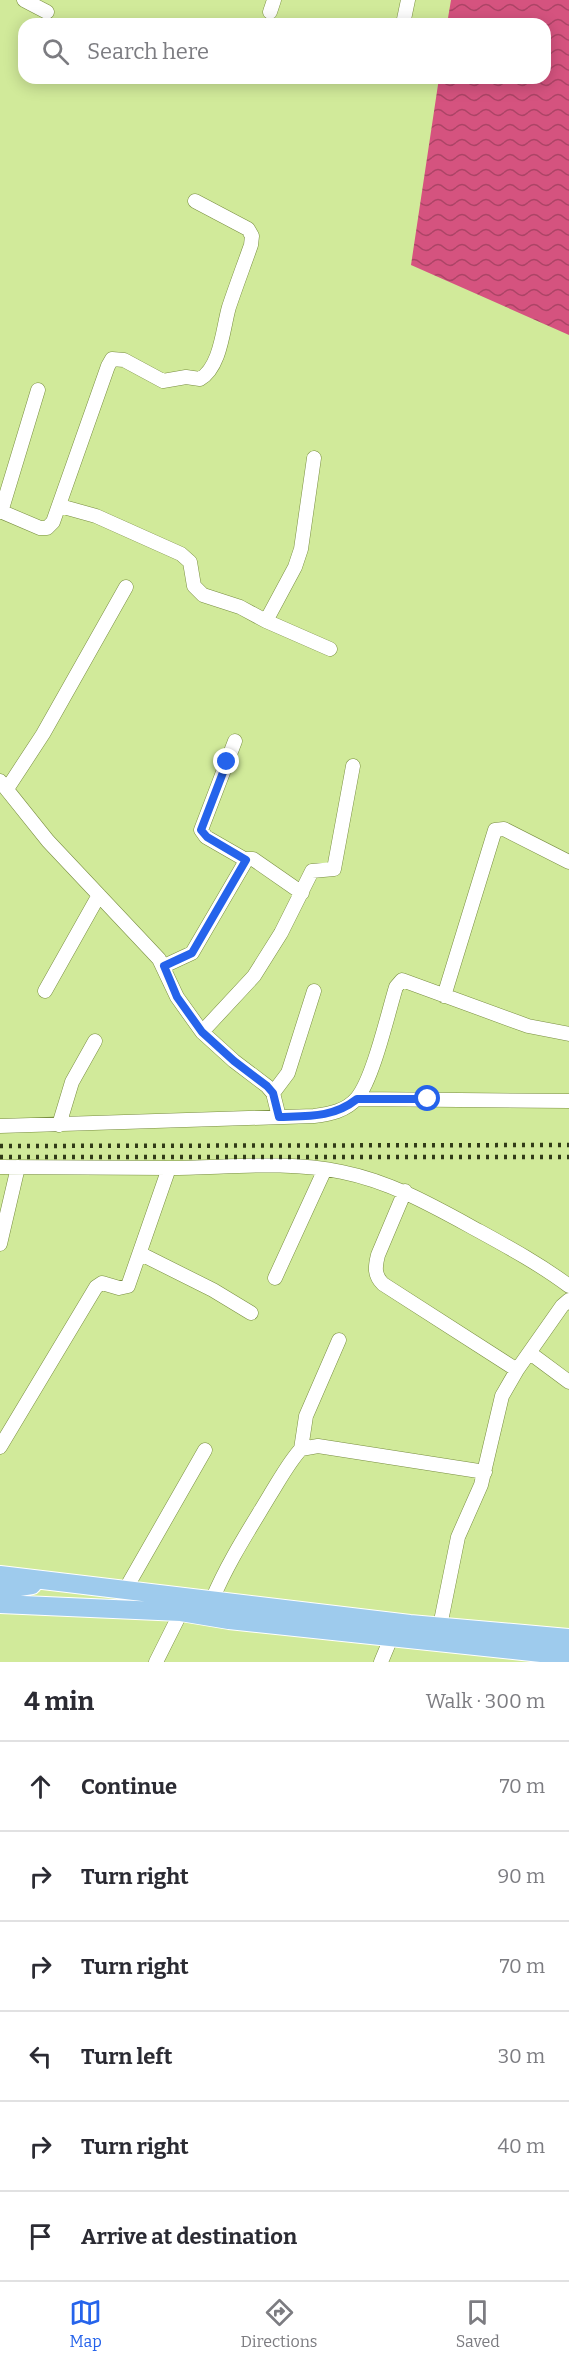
<!DOCTYPE html>
<html lang="en">
<head>
<meta charset="utf-8">
<style>
  body { margin:0; font-family:Bitter,serif; background:#f2f2f3; color:#2b2b33 }
  .stop { position:absolute; width:18px; height:18px; margin:-14px; border:4px solid #2563eb; border-radius:50%; background:#fff }
  .stop.end { background:#2563eb; border-color:#fff; box-shadow:0 2px 6px #0008 }
  .list { margin:0; padding:0; list-style:none }
  h2 { display:flex; justify-content:space-between; align-items:center; height:78px; margin:0; padding:0 24px; font-size:26px }
  h2 small { font-size:20px; font-weight:400; color:#7c7c81 }
  .list li { display:grid; grid-template-columns:39px 1fr auto; gap:18px; align-items:center; box-sizing:border-box; height:90px; padding:0 24px; border-top:2px solid #e1e1e2 }
  .list b { display:block; font-size:22px; white-space:nowrap }
  .list em { font-size:20px; font-style:normal; color:#7c7c81 }
  .icon { flex:none; width:33px; height:33px; fill:none; stroke:currentColor; stroke-width:2; stroke-linecap:round; stroke-linejoin:round }
  .map { position:relative; flex:none; width:569px; height:1662px; overflow:hidden }
  .search { position:absolute; background:#fff; box-shadow:0 3px 15px #0003; left:18px; right:18px; top:18px; height:66px; display:flex; align-items:center; gap:15px; box-sizing:border-box; padding:0 21px; border-radius:18px; color:#7c7c81; font-size:22px }
  .sheet { height:618px; background:#fff }
  nav { display:flex; justify-content:space-around; align-items:center; box-sizing:border-box; height:84px; border-top:2px solid #e1e1e2; background:#fff; font-size:16px; color:#7c7c81 }
  nav a { display:grid; justify-items:center; gap:3px }
  nav .on { color:#2563eb }
  .map>svg:first-child { display:block }
  .water { fill:url(#water-waves) }
  .lines { fill:none; stroke-linecap:round; stroke-linejoin:round }
  .minor-casing { stroke:#798e41; stroke-width:15 }
  .major-casing { stroke:#fff; stroke-width:20 }
  .minor { stroke:#fff; stroke-width:14 }
  .major { stroke:#9ecbed; stroke-width:18 }
  .rail { stroke:#303b16; stroke-width:4.5; stroke-dasharray:3 6; stroke-linecap:butt }
  .route { stroke:#2563eb; stroke-width:8 }
</style>
</head>
<body>
<div class="map">
<svg width="569" height="1662" viewBox="0 0 569 1662">
  <defs>
    <pattern id="water-waves" width="16" height="10" patternUnits="userSpaceOnUse" patternTransform="scale(1.5)"><rect width="16" height="10" fill="#d5537f"/><path d="M0 5q4-4 8 0t8 0" fill="none" stroke="#ac4466"/></pattern>
  </defs>
  <rect width="100%" height="100%" fill="#d1ea9a"/>
  <path class="water" d="M451 0H569V335L411 265 439 78H545V24H447Z"/>
  <g class="lines">
    <g class="minor-casing">
      <path id="minor" d="M24 0 47 12
        M270 12 274 0
        M403 24 408 0
        M60 506 96 516 181 554 190 562 194 586 203 595 240 607 266 621 330 649
        M0 511 40 528H47L53 522 108 366 112 359 124 360 163 381 186 377 200 379C221 367 223 327 229 307 236 286 244 265 251 245L252 236 248 229 195 201
        M1 512 38 390
        M266 621 295 567 301 549 314 458
        M235 741 201 830 206 837 246 860
        M0 781 48 841 159 959 177 997 202 1032 234 1061 267 1086 273 1093 279 1117
        M7 789 43 734 126 587
        M164 966 192 953 247 859H253L302 893
        M45 991 99 895
        M444 996 495 830 504 829 569 862
        M202 1032 254 976 281 933 312 871 334 869 353 766
        M273 1093 288 1073 314 991
        M357 1099 569 1101
        M59 1125 72 1082 95 1041
        M0 1126 314 1116C330 1114 346 1111 357 1098 373 1079 388 1013 396 987L402 980 528 1026 569 1034
        M0 1167C56 1167 113 1168 169 1168 226 1168 285 1160 342 1172 392 1182 435 1207 479 1231 510 1248 541 1265 569 1286
        M405 1191 378 1255C375 1267 374 1275 383 1284L517 1370
        M0 1244 18 1167
        M141 1254 213 1290 251 1313
        M275 1278 325 1169
        M530 1353 569 1382
        M0 1447 96 1287 102 1283 119 1288 128 1286 169 1168
        M301 1449 306 1416 339 1340
        M125 1590 205 1450
        M212 1600C228 1562 249 1530 270 1495 280 1479 289 1462 301 1449L318 1446 485 1472
        M440 1626 458 1537 481 1485 502 1396 517 1370 562 1306 569 1300
        M156 1662 181 1612
        M381 1662 391 1638"/>
    </g>
    <g class="major-casing">
      <path id="major" d="M0 1575 410 1624 569 1638
        M0 1590 32 1585
        M0 1604 181 1612 229 1620 569 1656"/>
    </g>
    <use href="#minor" class="minor"/>
    <use href="#major" class="major"/>
    <path class="rail" d="M0 1146 569 1145
      M0 1157H569"/>
  </g>
  <g class="lines">
    <path class="route" d="M227 762 201 830 207 837 246 860 192 953 164 966 177 997 202 1032 234 1061 267 1086 273 1093 279 1117C308 1116 333 1118 357 1099H428"/>
  </g>
</svg>
<div class="stop" style="left:428px;top:1099px"></div>
<div class="stop end" style="left:227px;top:762px"></div>
<div class="search"><svg class="icon" aria-label="search" viewBox="0 0 24 24"><circle cx="10" cy="10" r="6"/><path d="M15 15l6 6"/></svg>Search here</div>
</div>
<section class="sheet">
<h2>4 min<small>Walk · 300 m</small></h2>
<ul class="list">
<li><svg class="icon" aria-label="ahead" viewBox="0 0 24 24"><path d="M12 20V5M6 11l6-6 6 6"/></svg><div><b>Continue</b></div><em>70 m</em></li>
<li><svg class="icon" aria-label="right" viewBox="0 0 24 24"><path d="M7 20v-9h11M14 6l5 5-5 5"/></svg><div><b>Turn right</b></div><em>90 m</em></li>
<li><svg class="icon" aria-label="right" viewBox="0 0 24 24"><path d="M7 20v-9h11M14 6l5 5-5 5"/></svg><div><b>Turn right</b></div><em>70 m</em></li>
<li><svg class="icon" aria-label="left" viewBox="0 0 24 24"><path d="M17 20v-9H6M10 6l-5 5 5 5"/></svg><div><b>Turn left</b></div><em>30 m</em></li>
<li><svg class="icon" aria-label="right" viewBox="0 0 24 24"><path d="M7 20v-9h11M14 6l5 5-5 5"/></svg><div><b>Turn right</b></div><em>40 m</em></li>
<li><svg class="icon" aria-label="arrive" viewBox="0 0 24 24"><path d="M6 21V4h12l-3 4 3 4H6"/></svg><div><b>Arrive at destination</b></div></li>
</ul>
</section>
<nav>
<a class="on"><svg class="icon" aria-label="map" viewBox="0 0 24 24"><path d="M3 6l6-2 6 2 6-2v14l-6 2-6-2-6 2zM9 4v14M15 6v14"/></svg>Map</a>
<a><svg class="icon" aria-label="directions" viewBox="0 0 24 24"><path d="M12 3l9 9-9 9-9-9zM9 14v-3h6M13 9l2 2-2 2"/></svg>Directions</a>
<a><svg class="icon" aria-label="saved" viewBox="0 0 24 24"><path d="M7 4h10v16l-5-4-5 4z"/></svg>Saved</a>
</nav>
</body>
</html>
